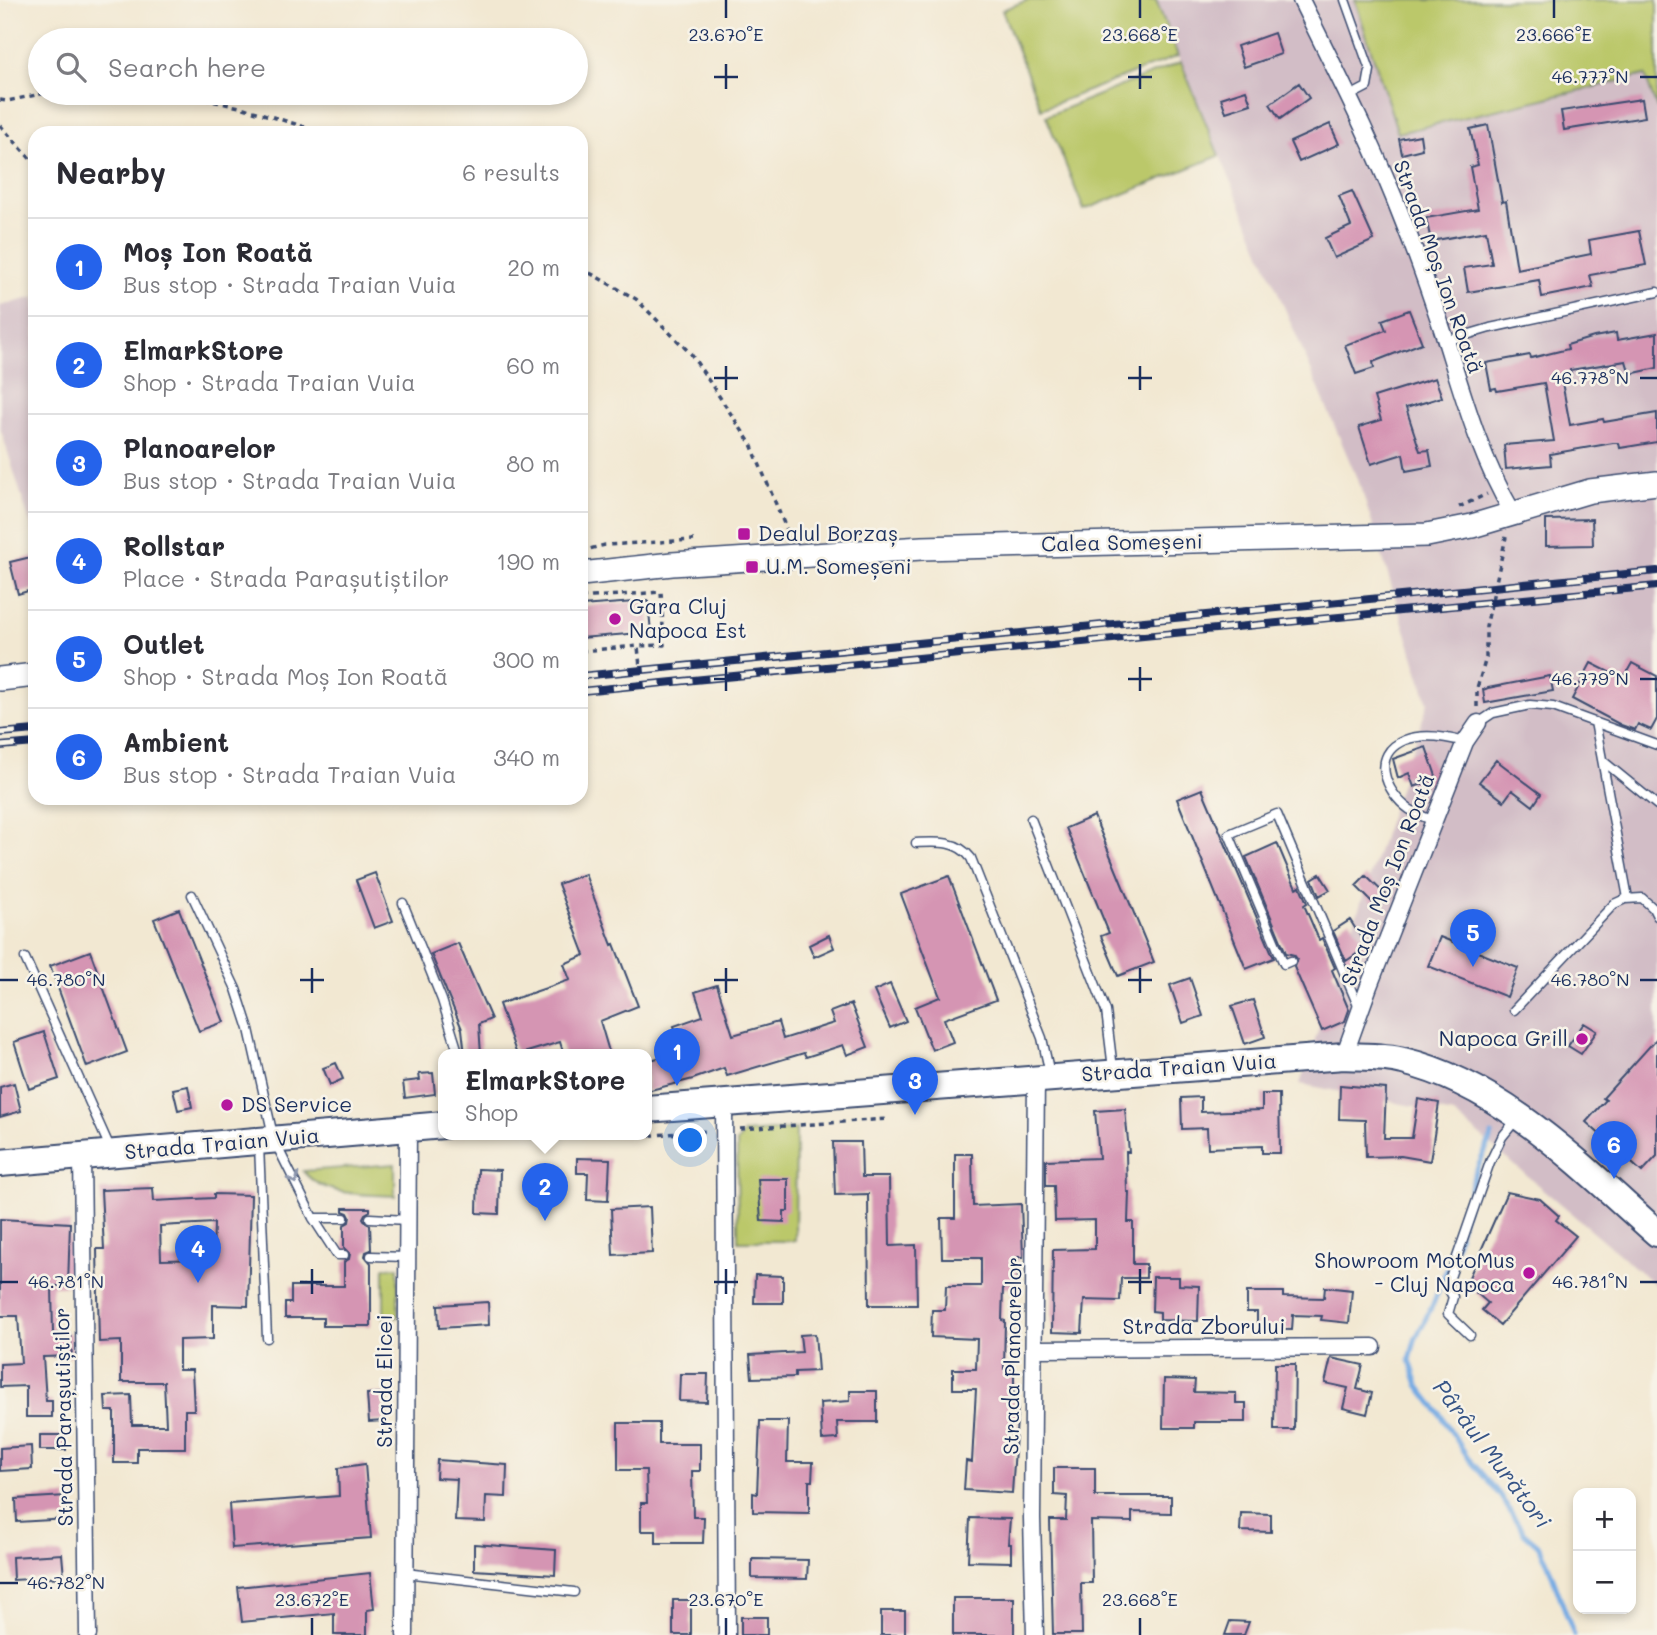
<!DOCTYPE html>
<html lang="en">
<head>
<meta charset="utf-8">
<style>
  body { margin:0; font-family:Mali,sans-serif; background:#f7f7f7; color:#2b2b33 }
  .controls { position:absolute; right:21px; bottom:21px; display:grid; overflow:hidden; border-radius:14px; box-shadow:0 4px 10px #0003 }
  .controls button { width:63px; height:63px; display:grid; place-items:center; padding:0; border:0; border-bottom:2px solid #e1e1e2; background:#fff; color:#2b2b33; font:35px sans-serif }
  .you { position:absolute; left:691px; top:1141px; width:24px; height:24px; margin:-18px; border:5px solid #fff; border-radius:50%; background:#1a73e8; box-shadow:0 0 0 10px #1a73e833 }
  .badge { display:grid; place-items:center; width:46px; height:46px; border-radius:50%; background:#2563eb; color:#fff; font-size:23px; font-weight:700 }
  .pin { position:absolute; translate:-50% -58px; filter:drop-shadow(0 2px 4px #0008) }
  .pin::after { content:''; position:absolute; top:37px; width:24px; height:21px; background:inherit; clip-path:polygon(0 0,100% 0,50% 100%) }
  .popup { position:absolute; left:438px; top:1049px; width:214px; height:91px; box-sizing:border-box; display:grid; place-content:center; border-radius:14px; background:#fff; filter:drop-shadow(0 2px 5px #0005); font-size:23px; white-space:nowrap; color:#7c7c81 }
  .popup b { font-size:26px; color:#2b2b33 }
  .popup::after { content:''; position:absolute; left:50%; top:100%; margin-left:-14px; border:14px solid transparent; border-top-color:#fff }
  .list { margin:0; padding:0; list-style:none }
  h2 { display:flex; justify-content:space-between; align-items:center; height:91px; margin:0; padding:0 28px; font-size:30px }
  h2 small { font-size:23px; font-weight:400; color:#7c7c81 }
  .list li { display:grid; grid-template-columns:46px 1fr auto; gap:21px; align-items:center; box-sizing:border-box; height:98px; padding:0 28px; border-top:2px solid #e1e1e2 }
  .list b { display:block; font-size:26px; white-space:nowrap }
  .list p { margin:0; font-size:23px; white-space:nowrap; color:#7c7c81 }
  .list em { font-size:23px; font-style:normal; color:#7c7c81 }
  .icon { flex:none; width:38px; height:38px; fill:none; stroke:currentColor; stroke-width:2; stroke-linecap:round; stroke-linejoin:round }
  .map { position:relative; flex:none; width:1657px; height:1635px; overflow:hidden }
  .search { position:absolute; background:#fff; box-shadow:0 4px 10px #0003; left:28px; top:28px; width:560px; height:77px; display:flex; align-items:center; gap:18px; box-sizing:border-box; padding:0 24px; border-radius:38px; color:#7c7c81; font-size:26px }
  .panel { position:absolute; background:#fff; box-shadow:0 4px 10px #0003; left:28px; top:126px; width:560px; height:679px; border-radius:21px }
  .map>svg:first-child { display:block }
  .industrial { fill:#d2bdc6 }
  .green { fill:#bbc86a; stroke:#6b7c64; stroke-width:2 }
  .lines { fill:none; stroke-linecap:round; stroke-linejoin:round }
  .stream { stroke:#75aae3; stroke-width:5 }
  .building { fill:#d595b3; fill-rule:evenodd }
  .lane-casing { stroke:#3b4b6f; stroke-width:11 }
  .street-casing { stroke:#3b4b6f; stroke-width:19 }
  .secondary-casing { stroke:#3b4b6f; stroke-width:26 }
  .primary-casing { stroke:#3b4b6f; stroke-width:30 }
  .path { stroke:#3b4b6f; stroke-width:3.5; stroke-dasharray:5 5; stroke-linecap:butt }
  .lane { stroke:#fff; stroke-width:8 }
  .street { stroke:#fff; stroke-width:16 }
  .secondary { stroke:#fff; stroke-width:23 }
  .primary { stroke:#fff; stroke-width:26 }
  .rail-casing { stroke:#1b2f5e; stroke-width:8 }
  .rail { stroke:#f7f3e8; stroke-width:5; stroke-dasharray:16; stroke-linecap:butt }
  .oneway { stroke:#8d97ae }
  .ticks { fill:none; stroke:#1b2f5e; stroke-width:2.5 }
  .poi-dot { fill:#b5179e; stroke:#f7f3e8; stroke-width:2.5 }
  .labels { text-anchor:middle; stroke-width:5; stroke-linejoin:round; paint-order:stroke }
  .street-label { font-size:21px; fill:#1b2f5e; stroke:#f7f3e8 }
  .poi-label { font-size:21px; fill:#1b2f5e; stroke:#f7f3e8; text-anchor:start }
  .water-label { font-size:23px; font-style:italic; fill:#365486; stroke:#f7f3e8 }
  .ticks-label { font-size:18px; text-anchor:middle; fill:#1b2f5e; stroke:#f7f3e8; stroke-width:5; stroke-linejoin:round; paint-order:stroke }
</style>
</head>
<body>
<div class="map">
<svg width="1657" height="1635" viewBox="0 0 1657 1635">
  <rect width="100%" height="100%" fill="#f7f3e8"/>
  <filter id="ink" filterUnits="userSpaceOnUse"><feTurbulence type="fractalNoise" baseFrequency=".0143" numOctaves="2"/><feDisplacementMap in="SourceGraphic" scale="14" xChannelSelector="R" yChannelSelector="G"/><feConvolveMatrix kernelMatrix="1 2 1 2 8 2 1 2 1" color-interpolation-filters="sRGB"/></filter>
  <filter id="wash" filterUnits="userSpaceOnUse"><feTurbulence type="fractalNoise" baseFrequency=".00686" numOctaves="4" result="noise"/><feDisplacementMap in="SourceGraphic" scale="28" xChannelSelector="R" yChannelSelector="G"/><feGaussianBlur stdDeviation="1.57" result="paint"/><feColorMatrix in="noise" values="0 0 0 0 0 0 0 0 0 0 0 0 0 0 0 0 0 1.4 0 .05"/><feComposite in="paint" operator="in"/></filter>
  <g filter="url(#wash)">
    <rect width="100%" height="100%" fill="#f2e8d2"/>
    <path class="industrial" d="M1154 0H1657V1286L1454 1114 1300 1084 1428 703 1361 488Z
      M35 297V539L0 427V306Z"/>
    <path class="green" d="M1028 0H1156L1178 56 1041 109 1002 10Z
      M1355 0H1657V109L1645 75 1398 133Z
      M1181 62 1219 156 1084 210 1046 116Z
      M796 1129 795 1241H738L737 1142 744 1133Z
      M395 1164V1196C364 1194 324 1197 303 1171Z
      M398 1267V1317L384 1318V1268Z"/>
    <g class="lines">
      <path class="stream" d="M1492 1135 1474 1176 1455 1248 1433 1304 1415 1340 1410 1360 1418 1385 1440 1414 1469 1459 1499 1494 1524 1533 1538 1545 1548 1564 1574 1635"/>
    </g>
    <g id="blocks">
      <path class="building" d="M1274 33 1281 54 1244 67 1237 46Z
        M1299 83 1309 98 1280 119 1270 104Z
        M1246 90 1251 104 1226 112 1221 98Z
        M1642 99 1645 117 1564 130 1561 111Z
        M1330 124 1339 144 1299 162 1290 142Z
        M1488 125 1502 202 1506 201 1517 269 1591 254 1589 240 1639 231 1646 265 1590 275 1593 287 1542 297 1539 280 1468 292 1464 268 1492 264 1486 231 1431 241 1426 218 1478 209 1470 167 1478 165 1470 129Z
        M1420 135 1422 149 1402 154 1399 139Z
        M1352 191 1374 240 1334 258 1325 238 1351 226 1339 196Z
        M1409 310 1422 343 1373 362 1374 368 1356 374 1345 345 1386 330 1382 320Z
        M1616 333 1617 340 1657 333V368L1630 374 1626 361 1570 370 1571 374 1561 377 1570 425 1603 419 1604 422 1657 413V442L1620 448 1619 443H1613L1550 454 1551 465 1506 469 1504 445 1554 441 1544 383 1497 391 1496 388 1491 389 1486 363 1530 355 1531 358 1568 349 1567 345 1594 337Z
        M1435 378 1442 397 1406 408 1420 451 1429 450 1432 466 1406 471 1403 454 1371 464 1359 427 1381 420 1374 397Z
        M1592 519 1593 545 1546 546V520Z
        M35 556V589L18 594 10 562Z
        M648 601 651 632 581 638V606Z
        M1591 663 1623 679 1632 663 1657 676V719L1651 730 1638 724 1635 730 1621 725 1572 699Z
        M1550 676 1553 691 1485 703 1483 690 1488 688Z
        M1426 747 1437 779 1414 787 1409 773 1398 778 1393 759Z
        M1496 760 1541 794 1533 806 1512 790 1504 801 1479 782Z
        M1202 789 1274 958 1246 969 1177 799Z
        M1094 816 1154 962 1118 976 1101 936 1109 933 1066 828Z
        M1277 843 1296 888 1300 886 1307 903 1304 905 1319 940 1322 938 1335 968 1332 970 1349 1010 1345 1021 1322 1031 1294 967 1297 959 1294 955 1286 953 1246 857Z
        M375 873 393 921 374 928 356 880Z
        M585 874 612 945 614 944 638 1006 600 1021 610 1055H564L560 1042 517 1055 499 1004 570 980 564 964 585 955 558 884Z
        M1320 874 1330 890 1319 896 1312 879Z
        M949 876 996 1000 944 1019 953 1042 932 1050 915 1007 940 997 901 894Z
        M1366 876 1388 897 1378 908 1356 886Z
        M179 909 224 1022 199 1031 154 919Z
        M1350 920 1367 947 1346 961 1333 931Z
        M829 935 834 948 814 957 809 945Z
        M1440 937 1518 968 1507 997 1428 966Z
        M458 943 491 1019 479 1024 481 1055H465L462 1029 431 954Z
        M90 951 127 1052 87 1067 50 966Z
        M1190 978 1203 1016 1183 1023 1170 985Z
        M890 984 906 1021 890 1028 874 991Z
        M717 985 733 1035 778 1022 783 1039 834 1023 830 1012 851 1004 868 1047 847 1055 843 1045 806 1057 804 1053 727 1076 724 1068 693 1079 647 1091V1061L683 1051 674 1026 703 1016 695 992Z
        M1253 1000 1265 1037 1245 1044 1232 1006Z
        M1584 1023 1597 1031 1581 1054 1568 1046Z
        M44 1032 59 1079 29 1089 14 1042Z
        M1657 1038V1156L1642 1172 1586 1122 1606 1100 1603 1098Z
        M336 1063 343 1079 330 1085 323 1068Z
        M433 1073 435 1094 405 1098 403 1082 420 1080 419 1074Z
        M14 1083 21 1111 0 1117V1087Z
        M1340 1085 1386 1089 1384 1138H1412L1418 1099 1439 1103 1430 1161 1401 1156 1366 1157 1365 1120 1339 1119Z
        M188 1086 192 1107 178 1110 173 1089Z
        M1262 1094H1279L1280 1153H1262V1146L1208 1148 1207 1128 1182 1129 1181 1098 1201 1097V1112L1262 1110Z
        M1125 1109 1129 1152H1126L1127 1192H1129L1128 1222H1133V1264H1146V1278H1121L1120 1301 1084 1300 1082 1333 1052 1332 1053 1250 1095 1249V1220L1055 1221 1054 1186H1046V1160L1099 1158 1095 1111Z
        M833 1142H861L862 1177H889L890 1246 916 1245 917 1305H869L868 1194 835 1195Z
        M955 1154H972L973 1206 1021 1204 1023 1257H1018V1288H1003L1002 1320 1005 1321 1004 1369H1014V1404H1018L1012 1493 964 1490 966 1461 972 1462 976 1389H953V1369H976L977 1339 931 1337 932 1310H945L946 1286H981V1258H942L941 1218H955Z
        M577 1158 610 1159 608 1201 587 1200 588 1173H577Z
        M478 1169 500 1170 499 1214 477 1213Z
        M758 1179H788V1211H784V1222L761 1221Z
        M153 1188 154 1201 214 1198V1194L251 1195 248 1306 213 1305V1339L179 1340V1370H192L194 1410H185V1448H137V1463H114V1411H106L105 1396 131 1395 132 1425H166L164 1382H121V1341L99 1342 97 1249H104L101 1190ZM214 1223 213 1259 161 1260 160 1226Z
        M1507 1192 1540 1199 1559 1216 1556 1220 1576 1236 1500 1325 1482 1310 1488 1303 1466 1284Z
        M650 1207 652 1253 613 1255 611 1209Z
        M343 1208H370V1211L365 1214 363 1218 366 1223 370 1225 371 1250 366 1252 365 1256 371 1263V1326H323V1318H285V1303H291V1286H344V1262L349 1259 350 1254 344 1248V1225L349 1222 350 1217 348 1213 343 1211Z
        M0 1219 70 1223 68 1286H52L53 1334 70 1333 72 1356 43 1357 46 1401H52V1417H26V1386L0 1387V1364L21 1363 18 1316H0Z
        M755 1275 783 1276V1303H754Z
        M1153 1277H1179V1285L1199 1286 1198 1321 1160 1320V1312L1152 1311Z
        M1325 1287 1352 1290 1349 1323 1321 1320 1322 1316 1293 1315 1292 1330 1257 1329V1312H1247V1292H1283V1297L1324 1298Z
        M488 1302 489 1325 439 1328 438 1305Z
        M815 1334 818 1371 795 1372V1377L752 1378 750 1355 802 1352 800 1335Z
        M1331 1358 1363 1365 1357 1389 1372 1393 1367 1414 1343 1408 1348 1388 1325 1383Z
        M1275 1364H1295L1294 1430H1274Z
        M680 1374H708L707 1402 679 1401Z
        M1164 1379 1195 1380 1194 1392 1236 1393V1403H1246V1422H1194V1428H1163Z
        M850 1391H877V1422H837L838 1439 822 1440 820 1403 850 1401Z
        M383 1393 384 1421 369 1422 367 1394Z
        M760 1421H788L787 1462H813L812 1481H809V1513L753 1512V1493L757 1494Z
        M618 1423H659V1444H700V1471H692L693 1517H704L703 1543H656V1531H641V1503H647L646 1470H618Z
        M40 1435H66V1450H40Z
        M31 1446 32 1469 0 1471V1448Z
        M437 1460 507 1465 506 1497 486 1496 485 1522 455 1521 457 1479 436 1478Z
        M365 1464 371 1538 232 1548 229 1504 339 1496 338 1468Z
        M1054 1468H1095V1496H1171V1513L1132 1512V1522L1091 1521 1092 1583H1081L1082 1634H1053L1050 1520H1066L1067 1496 1054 1495Z
        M66 1496 68 1519 17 1522 16 1499Z
        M1241 1513 1271 1514V1532L1240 1531Z
        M970 1518 1010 1519 1008 1544H1011V1562L968 1561Z
        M474 1544 556 1550 555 1575 474 1570Z
        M62 1554 64 1577 13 1580 12 1557Z
        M752 1559 808 1560 807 1579 752 1578Z
        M370 1573 374 1609 367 1610V1635H334V1613L242 1622 238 1587Z
        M953 1598H1014V1635H953Z
        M673 1600H691V1635H673Z
        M881 1611H905V1635H881Z
        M741 1617H767V1635H741Z
        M1230 1621 1249 1622 1244 1635H1225Z"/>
    </g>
  </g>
  <g filter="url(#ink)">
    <use href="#blocks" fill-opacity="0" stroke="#3b4b6f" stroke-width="2"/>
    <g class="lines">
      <g class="lane-casing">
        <path id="lane" d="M1345 0 1370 70 1367 87 1348 97
          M1446 341 1490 328 1657 292
          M1595 722 1628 898
          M1478 723 1493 713 1530 705 1553 707 1657 745
          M1603 761 1657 805
          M1031 819 1106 1011 1113 1069
          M1434 821C1426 818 1417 814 1409 809 1385 792 1370 754 1405 740 1423 733 1447 737 1465 742
          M916 843C937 842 957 840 971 858L1042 1038 1050 1074
          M192 895 236 989 249 1029 274 1140 313 1218 337 1255H344
          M403 903 442 1000 459 1055
          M25 958 111 1150
          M1291 961 1284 964 1229 834 1277 814 1359 1008
          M1514 1010 1614 904 1625 899 1642 898 1653 908 1657 916
          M259 1145 267 1338
          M313 1218H344
          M370 1218 407 1220
          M371 1256 407 1257
          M1470 1335 1448 1314 1453 1297 1447 1286 1490 1162 1502 1137 1516 1120
          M405 1573 574 1592"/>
      </g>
      <g class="street-casing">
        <path id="street" d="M1301 0C1337 73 1375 147 1404 223 1420 263 1434 304 1447 344 1465 402 1482 461 1513 513
          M1344 1056 1369 986 1465 742 1478 723
          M724 1102 727 1635
          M82 1156 88 1635
          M1035 1349 1373 1347
          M405 1635 408 1127
          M1035 1635 1032 1518 1036 1078"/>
      </g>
      <g class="secondary-casing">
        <path id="secondary" d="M581 574 672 564 922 548 1427 535 1472 526 1590 491 1657 483
          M0 679 35 675"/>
      </g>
      <g class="primary-casing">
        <path id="primary" d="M646 1109 1344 1056C1363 1057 1385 1056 1403 1061 1503 1085 1582 1167 1657 1233
          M0 1163 444 1125"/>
      </g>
      <path class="path" d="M175 93 244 108 324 133
        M0 100 7 101 46 93
        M0 125 35 164
        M581 268 636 299 691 354 751 444 790 538
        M1459 507 1487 494
        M581 551 605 545 694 540
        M592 597 661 592 664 645 638 646
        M581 598 592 597
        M581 651 638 646 641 678
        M1477 707V688L1486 658V627L1506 537
        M740 1129 887 1119
        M640 1136 707 1131"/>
      <use href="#lane" class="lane"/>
      <use href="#street" class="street"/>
      <use href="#secondary" class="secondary"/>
      <use href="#primary" class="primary"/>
      <g class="rail-casing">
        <path id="rail" d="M581 676 1657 571
          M581 691 1657 586
          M0 733 35 730
          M0 746 35 743"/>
      </g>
      <use href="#rail" class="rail"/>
    </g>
    <defs><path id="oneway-chevron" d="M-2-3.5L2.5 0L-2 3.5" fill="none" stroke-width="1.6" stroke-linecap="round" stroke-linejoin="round" transform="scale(1.75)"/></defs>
    <use class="oneway" href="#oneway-chevron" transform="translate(294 1179) rotate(64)"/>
  </g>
  <path class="ticks" d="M726 0V18M1140 0V18M1554 0V18M726 64V89M1140 64V89M714 77H738M1128 77H1152M1640 77H1657M726 366V390M1140 366V390M714 378H738M1128 378H1152M1640 378H1657M726 667V691M1140 667V691M714 679H738M1128 679H1152M1640 679H1657M312 968V993M726 968V993M1140 968V993M0 980H18M300 980H324M714 980H738M1128 980H1152M1640 980H1657M312 1269V1294M726 1269V1294M1140 1269V1294M0 1282H18M300 1282H324M714 1282H738M1128 1282H1152M1640 1282H1657M0 1583H18M312 1618V1635M726 1618V1635M1140 1618V1635"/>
  <g class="poi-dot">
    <rect x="737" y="527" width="14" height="14" rx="3.5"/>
    <rect x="745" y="560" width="14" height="14" rx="3.5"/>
    <circle cx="615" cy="619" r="7"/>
    <circle cx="1582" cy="1039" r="7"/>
    <circle cx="227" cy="1105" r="7"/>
    <circle cx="1529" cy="1273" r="7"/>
  </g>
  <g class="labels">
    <g class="street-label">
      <text transform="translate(1438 267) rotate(70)" y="7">Strada Moș Ion Roată</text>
      <text transform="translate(1122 543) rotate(-1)" y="7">Calea Someșeni</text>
      <text transform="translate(1388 880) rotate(-69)" y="7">Strada Moș Ion Roată</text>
      <text transform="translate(1179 1068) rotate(-4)" y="7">Strada Traian Vuia</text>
      <text transform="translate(222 1144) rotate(-5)" y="7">Strada Traian Vuia</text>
      <text x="1204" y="1334">Strada Zborului</text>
      <text transform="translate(1013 1356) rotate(-89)" y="7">Strada Planoarelor</text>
      <text transform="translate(385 1381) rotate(-90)" y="7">Strada Elicei</text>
      <text transform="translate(64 1417) rotate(-91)" y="7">Strada Parașutiștilor</text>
    </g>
    <g class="poi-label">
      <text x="758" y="541">Dealul Borzaș</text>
      <text x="766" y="574">U.M. Someșeni</text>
      <text x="629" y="614">Gara Cluj<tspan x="629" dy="24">Napoca Est</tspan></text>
      <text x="1568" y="1046" text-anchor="end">Napoca Grill</text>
      <text x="241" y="1112">DS Service</text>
      <text x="1515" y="1268" text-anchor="end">Showroom MotoMus<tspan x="1515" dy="24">- Cluj Napoca</tspan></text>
    </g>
    <g class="water-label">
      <text transform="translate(1492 1454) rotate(53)" y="8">Pârâul Murători</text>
    </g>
  </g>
  <g class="ticks-label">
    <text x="726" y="41">23.670°E</text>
    <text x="1140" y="41">23.668°E</text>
    <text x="1554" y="41">23.666°E</text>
    <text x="1590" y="83">46.777°N</text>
    <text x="1590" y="384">46.778°N</text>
    <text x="1590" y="685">46.779°N</text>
    <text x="1590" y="986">46.780°N</text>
    <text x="66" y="986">46.780°N</text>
    <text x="1590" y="1288">46.781°N</text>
    <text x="66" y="1288">46.781°N</text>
    <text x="66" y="1589">46.782°N</text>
    <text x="312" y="1606">23.672°E</text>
    <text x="726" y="1606">23.670°E</text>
    <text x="1140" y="1606">23.668°E</text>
  </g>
</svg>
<div class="controls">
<button>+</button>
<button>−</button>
</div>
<div class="you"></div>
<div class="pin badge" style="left:677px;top:1086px">1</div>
<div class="pin badge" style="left:545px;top:1221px">2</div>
<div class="popup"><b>ElmarkStore</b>Shop</div>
<div class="pin badge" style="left:915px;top:1115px">3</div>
<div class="pin badge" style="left:198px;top:1283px">4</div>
<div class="pin badge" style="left:1473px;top:967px">5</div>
<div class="pin badge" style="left:1614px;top:1179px">6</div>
<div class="search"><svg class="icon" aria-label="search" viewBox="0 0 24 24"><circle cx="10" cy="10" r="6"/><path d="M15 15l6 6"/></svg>Search here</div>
<section class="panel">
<h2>Nearby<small>6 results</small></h2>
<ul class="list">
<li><span class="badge">1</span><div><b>Moș Ion Roată</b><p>Bus stop · Strada Traian Vuia</p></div><em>20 m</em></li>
<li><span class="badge">2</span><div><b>ElmarkStore</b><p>Shop · Strada Traian Vuia</p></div><em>60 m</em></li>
<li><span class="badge">3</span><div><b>Planoarelor</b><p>Bus stop · Strada Traian Vuia</p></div><em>80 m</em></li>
<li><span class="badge">4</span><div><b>Rollstar</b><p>Place · Strada Parașutiștilor</p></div><em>190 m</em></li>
<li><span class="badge">5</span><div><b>Outlet</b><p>Shop · Strada Moș Ion Roată</p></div><em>300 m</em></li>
<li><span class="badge">6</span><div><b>Ambient</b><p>Bus stop · Strada Traian Vuia</p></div><em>340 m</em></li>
</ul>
</section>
</div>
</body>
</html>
